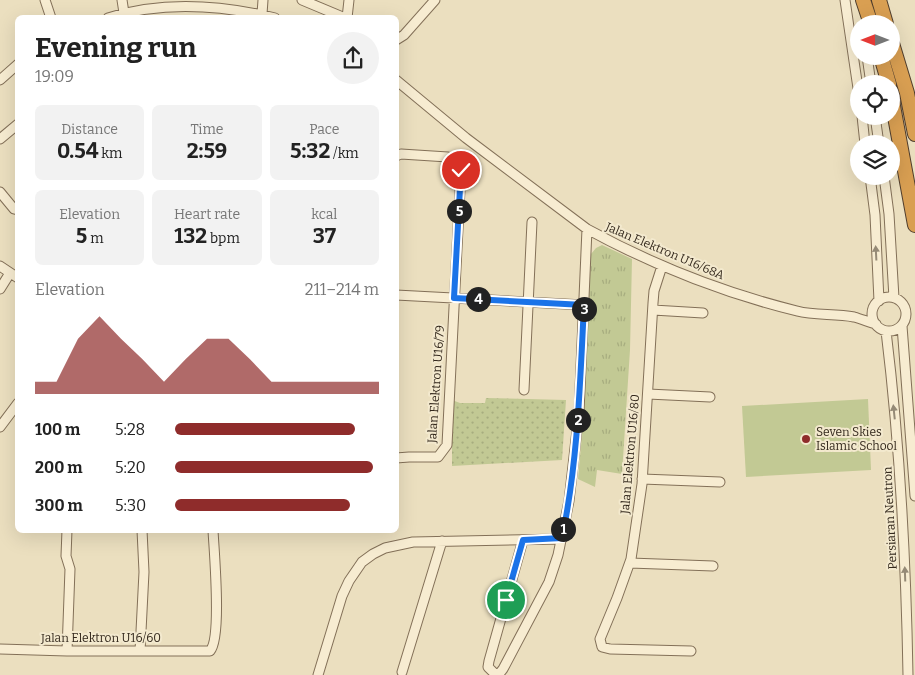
<!DOCTYPE html>
<html lang="en">
<head>
<meta charset="utf-8">
<style>
  :root { --surface:#fff; --page:#f2f2f2; --text:#222; --muted:#767676; --accent:#8f2c2b }
  body { margin:0; font-family:Bitter,serif; background:var(--page); color:var(--text); height:100vh; display:flex; flex-direction:column; font-size:19px; white-space:nowrap }
  * { box-sizing:border-box; margin:0 }
  p { font-size:16px; color:var(--muted) }
  .icon { flex:none; width:28px; height:28px; fill:none; stroke:currentColor; stroke-width:2; stroke-linecap:round; stroke-linejoin:round }
  .map { position:relative; flex:1; overflow:hidden }
  .drawer { position:absolute; left:15px; top:15px; width:384px; height:518px; display:flex; flex-direction:column; background:var(--surface); border-radius:8px; box-shadow:0 5px 20px #0002 }
  .drawer>* { flex:none }
  .needle { width:32px; rotate:270deg }
  .buttons { position:absolute; left:850px; top:15px; display:grid; gap:10px }
  .buttons a { display:grid; place-items:center; width:50px; height:50px; border-radius:50%; background:var(--surface); box-shadow:0 5px 20px #0002; font-size:25px }
  .pin { position:absolute; display:grid; place-items:center; width:42px; height:42px; color:#fff; margin:-21px; border:2px solid #fff; border-radius:50%; box-shadow:0 1px 5px #0007 }
  .km { position:absolute; width:25px; height:25px; margin:-12px; border-radius:50%; background:#222; color:#fff; font-size:14px; line-height:25px; text-align:center }
  .round { display:grid; place-items:center; flex:none; width:52px; height:52px; border-radius:26px; background:var(--page) }
  .overview { display:flex; align-items:center; justify-content:space-between; height:85px; padding:0 20px }
  h1 { font-size:28px; font-weight:700; line-height:38px }
  .stats { display:grid; grid-template-columns:repeat(3,1fr); gap:8px; height:85px; padding:5px 20px }
  .stats div { display:grid; align-content:center; border-radius:8px; background:var(--page); text-align:center }
  .stats b { font-size:21px; font-weight:700 }
  .stats small { font-size:14px; font-weight:400 }
  .stats p { font-size:14px }
  .chart { height:140px; padding:10px 20px }
  .chart p { display:flex; justify-content:space-between }
  .chart svg { width:100%; height:90px; margin-top:5px; fill:var(--accent); opacity:.7 }
  ul { padding:0 20px; list-style:none; font-size:16px }
  li { display:grid; grid-template-columns:80px 60px 1fr; align-items:center; height:38px }
  li i { height:12px; border-radius:6px; background:var(--accent) }
  .map>svg:first-child { display:block }
</style>
</head>
<body>
<div class="map">
<svg width="915" height="675" viewBox="0 0 915 675">
  <defs>
    <pattern id="grass-dots" width="8" height="8" patternUnits="userSpaceOnUse" patternTransform="scale(1.25)"><rect width="8" height="8" fill="#c2c994"/><path d="M2 2h.1M6 6h.1" fill="none" stroke="#a7ad7f" stroke-width="1.8" stroke-linecap="round"/></pattern>
    <pattern id="park-tufts" width="24" height="20" patternUnits="userSpaceOnUse" patternTransform="scale(1.25)"><rect width="24" height="20" fill="#c2c994"/><path d="M3 7l-1-3M5 7V3M7 7l1-3M15 17l-1-3M17 17v-4M19 17l1-3" fill="none" stroke="#a7ad7f"/></pattern>
  </defs>
  <rect width="100%" height="100%" fill="#ebdfbf"/>
  <path fill="url(#grass-dots)" d="M486,398l80,2 -4,60 -110,6v-66l8,3h25z"/>
  <path fill="url(#park-tufts)" d="M602,245l30,14 -2,91 -8,124 -25,-4 -2,17 -17,-8 5,-56 8,-169 5,-6z"/>
  <path fill="#c2c994" d="M868,399l3,71 -125,7 -4,-71z"/>
  <g fill="none" stroke-linecap="round" stroke-linejoin="round">
    <defs>
      <path id="minor" d="M45,0l6,18
        M122,0l2,13
        M302,0l43,18
        M845,0l14,95
        M262,14l1,-14
        M108,18c53,-17 113,-13 167,0
        M347,18l2,-18
        M396,40l8,-5 31,-35
        M867,56l4,28
        M0,80l18,-16
        M396,80l70,58 121,91c66,36 137,64 210,82 18,5 38,2 57,6 7,2 15,5 22,7
        M862,116l3,28
        M875,116l4,28
        M0,139l18,-15
        M396,156l5,-2 47,3 5,2 8,11 -14,275 -9,12h-29l-13,1
        M870,176l5,39 4,86
        M884,176l5,38 5,84
        M0,192l14,17 4,1
        M0,266l18,12
        M662,266l-8,25 -1,12 -11,181 -11,75 -14,39 -17,41 2,8 8,2 81,2
        M0,289l10,-16
        M396,295l188,10
        M872 314a17 17 0 1 1 34 0a17 17 0 1 1-34 0Z
        M653,310l50,3
        M902,326l13,170
        M886,331c14,114 20,229 22,344
        M524,390l8,-168
        M648,394l62,3
        M0,427l18,-24
        M642,479l78,3
        M523,540l-34,121 -1,6 6,6 5,1 4,-5 46,-87 9,-27 11,-54 10,-89 8,-183
        M630,563l83,3
        M0,649l67,2h143c12,-13 4,-100 3,-121
        M67,651l3,-82 -4,-13 1,-26
        M140,651l4,-79 -2,-42
        M402,672l40,-131
        M318,675l24,-79 7,-15 13,-19 11,-8 12,-6 28,-6 149,-3"/>
      <path id="highway" d="M863,0l8,24
        M879,0l7,24
        M891,40l16,53 8,41
        M881,56l8,28
        M891,95l24,130"/>
    </defs>
    <use href="#minor" stroke="#837058" stroke-width="11"/>
    <use href="#highway" stroke="#513e2d" stroke-width="16"/>
    <use href="#minor" stroke="#f7ecd1" stroke-width="9"/>
    <use href="#highway" stroke="#d99f52" stroke-width="14"/>
  </g>
  <defs><path id="oneway-solid" d="M-6-.8H1V-3.2L6.5 0L1 3.2V.8H-6Z" transform="scale(1.25)"/></defs>
  <g fill="#958a76">
    <use href="#oneway-solid" transform="translate(876 253) rotate(-93)"/>
    <use href="#oneway-solid" transform="translate(894 412) rotate(-96)"/>
    <use href="#oneway-solid" transform="translate(905 574) rotate(-92)"/>
  </g>
  <g fill="none" stroke-linecap="round" stroke-linejoin="round">
    <defs>
      <path id="route" d="M461,170l-7,128 130,7c-4,78 -6,156 -22,233l-39,2 -17,60"/>
    </defs>
    <use href="#route" stroke="#fff" stroke-width="10"/>
    <use href="#route" stroke="#1a73e8" stroke-width="6"/>
  </g>
  <circle fill="#8f2c2b" stroke="#f3e9ce" stroke-width="2" cx="806" cy="439" r="5"/>
  <g text-anchor="middle" stroke-width="4" stroke-linejoin="round" paint-order="stroke">
    <g font-size="12" fill="#33281c" stroke="#f3e9ce">
      <text transform="translate(665 251) rotate(23)" y="4">Jalan Elektron U16/68A</text>
      <text transform="translate(436 384) rotate(-86)" y="4">Jalan Elektron U16/79</text>
      <text transform="translate(630 454) rotate(-85)" y="4">Jalan Elektron U16/80</text>
      <text transform="translate(890 518) rotate(-93)" y="4">Persiaran Neutron</text>
      <text x="101" y="642">Jalan Elektron U16/60</text>
    </g>
    <g font-size="12" fill="#33281c" stroke="#f3e9ce" text-anchor="start">
      <text x="816" y="436">Seven Skies<tspan x="816" dy="14">Islamic School</tspan></text>
    </g>
  </g>
</svg>
<div class="buttons">
<a><svg class="needle" viewBox="-14 -14 28 28"><path d="M0-13l5 13h-10z" fill="#e53935"/><path d="M0 13l5-13h-10z" fill="#767676"/></svg></a>
<a><svg class="icon" aria-label="locate" viewBox="0 0 24 24"><circle cx="12" cy="12" r="6"/><path d="M12 2v4M12 18v4M2 12h4M18 12h4"/></svg></a>
<a><svg class="icon" aria-label="layers" viewBox="0 0 24 24"><path d="M12 4l9 5-9 5-9-5zM3 14l9 5 9-5"/></svg></a>
</div>
<div class="pin" style="left:506px;top:600px;background:#1e9e55"><svg class="icon" aria-label="arrive" viewBox="0 0 24 24"><path d="M6 21V4h12l-3 4 3 4H6"/></svg></div>
<div class="pin" style="left:461px;top:170px;background:#d93025"><svg class="icon" aria-label="check" viewBox="0 0 24 24"><path d="M5 12l5 5 9-10"/></svg></div>
<b class="km" style="left:563px;top:529px">1</b>
<b class="km" style="left:578px;top:420px">2</b>
<b class="km" style="left:584px;top:309px">3</b>
<b class="km" style="left:478px;top:299px">4</b>
<b class="km" style="left:459px;top:211px">5</b>
<section class="drawer">
<div class="overview"><div><h1>Evening run</h1><p>19:09</p></div><a class="round"><svg class="icon" aria-label="share" viewBox="0 0 24 24"><path d="M12 15V3M7 8l5-5 5 5M5 13v7h14v-7"/></svg></a></div>
<div class="stats">
<div><p>Distance</p><b>0.54<small> km</small></b></div>
<div><p>Time</p><b>2:59</b></div>
<div><p>Pace</p><b>5:32<small> /km</small></b></div>
</div>
<div class="stats">
<div><p>Elevation</p><b>5<small> m</small></b></div>
<div><p>Heart rate</p><b>132<small> bpm</small></b></div>
<div><p>kcal</p><b>37</b></div>
</div>
<div class="chart"><p><span>Elevation</span>211–214 m</p>
<svg viewBox="0 0 160 44" preserveAspectRatio="none"><path d="M0 44V38L10 38L20 17L30 6L40 17L50 27L60 38L70 27L80 17L90 17L100 27L110 38L120 38L130 38L140 38L150 38L160 38V44z"/></svg>
</div>
<ul>
<li><b>100 m</b>5:28<i style="width:88%"></i></li>
<li><b>200 m</b>5:20<i style="width:97%"></i></li>
<li><b>300 m</b>5:30<i style="width:86%"></i></li>
</ul>
</section>
</div>
</body>
</html>
